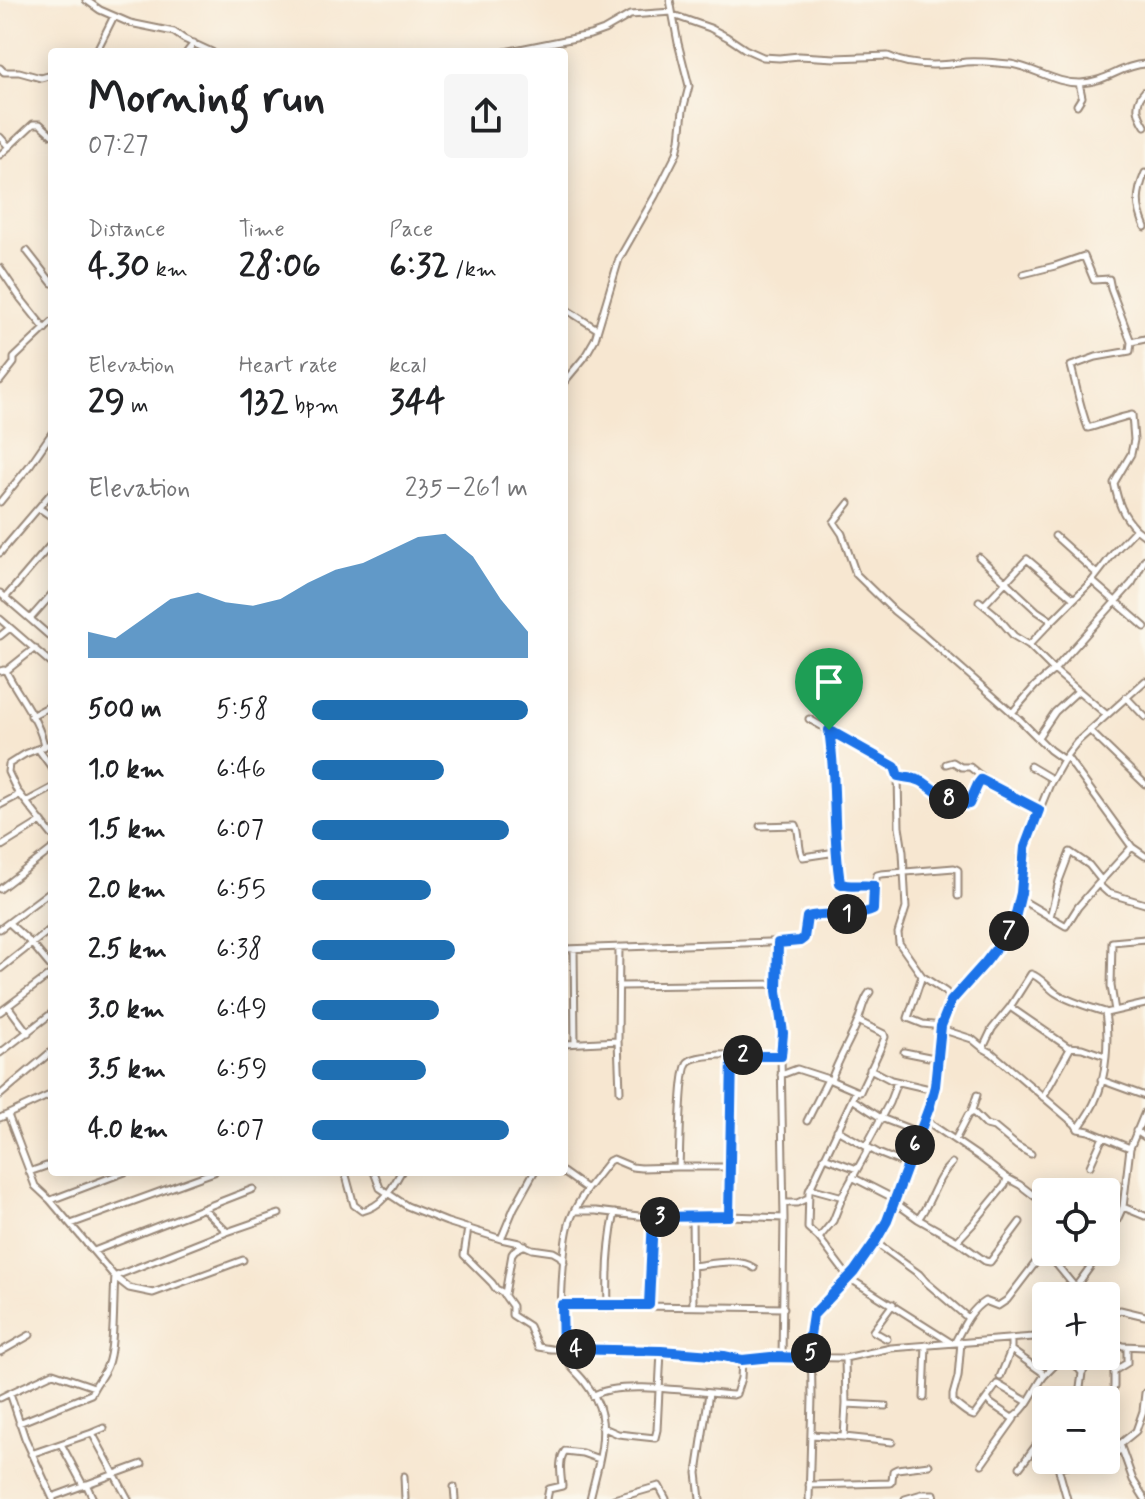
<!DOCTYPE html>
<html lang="en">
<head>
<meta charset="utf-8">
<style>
  :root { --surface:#fff; --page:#f6f6f6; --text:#202124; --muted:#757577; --accent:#1f6fb2 }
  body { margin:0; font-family:Mynerve,sans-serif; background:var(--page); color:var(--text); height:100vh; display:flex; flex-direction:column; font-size:30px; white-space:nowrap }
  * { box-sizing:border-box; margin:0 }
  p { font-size:26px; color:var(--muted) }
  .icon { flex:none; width:44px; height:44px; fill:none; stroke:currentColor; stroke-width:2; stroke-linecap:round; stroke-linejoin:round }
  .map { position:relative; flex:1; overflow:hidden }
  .details { position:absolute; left:48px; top:48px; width:520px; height:1128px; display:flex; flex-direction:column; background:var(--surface); border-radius:8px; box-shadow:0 4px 20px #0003 }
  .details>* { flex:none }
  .tools { position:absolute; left:1032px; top:1178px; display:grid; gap:16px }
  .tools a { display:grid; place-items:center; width:88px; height:88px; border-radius:8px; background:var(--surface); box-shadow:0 4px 20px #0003; font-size:40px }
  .pin { position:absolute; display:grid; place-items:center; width:68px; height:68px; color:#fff; margin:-82px -34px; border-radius:50% 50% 50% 0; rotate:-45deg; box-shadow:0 0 8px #0007 }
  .pin .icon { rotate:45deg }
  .km { position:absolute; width:40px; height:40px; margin:-20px; border-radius:50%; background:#222; color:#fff; font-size:22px; line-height:40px; text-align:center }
  .round { display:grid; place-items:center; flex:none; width:84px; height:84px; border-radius:8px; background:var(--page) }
  .summary { display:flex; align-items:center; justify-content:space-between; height:136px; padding:0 40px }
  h1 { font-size:44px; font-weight:800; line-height:60px }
  .figures { display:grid; grid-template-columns:repeat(3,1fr); gap:12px; height:136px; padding:8px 40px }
  .figures div { display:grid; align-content:center }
  .figures b { font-size:34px; font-weight:800 }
  .figures small { font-size:22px; font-weight:400 }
  .figures p { font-size:22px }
  .chart { height:224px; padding:16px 40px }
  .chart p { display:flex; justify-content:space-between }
  .chart svg { width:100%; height:144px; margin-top:8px; fill:var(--accent); opacity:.7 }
  ul { padding:0 40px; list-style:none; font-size:26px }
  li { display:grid; grid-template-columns:128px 96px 1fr; align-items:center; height:60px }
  li i { height:20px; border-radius:10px; background:var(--accent) }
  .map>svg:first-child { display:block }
</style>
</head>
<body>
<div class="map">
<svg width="1145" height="1499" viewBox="0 0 1145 1499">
  <rect width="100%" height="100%" fill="#fbf7ec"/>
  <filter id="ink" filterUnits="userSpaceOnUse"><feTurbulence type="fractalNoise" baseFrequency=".0125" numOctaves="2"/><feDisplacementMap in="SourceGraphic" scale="16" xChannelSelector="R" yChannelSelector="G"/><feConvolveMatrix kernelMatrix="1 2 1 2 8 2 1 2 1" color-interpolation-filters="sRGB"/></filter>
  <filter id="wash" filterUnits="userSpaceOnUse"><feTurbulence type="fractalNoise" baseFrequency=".006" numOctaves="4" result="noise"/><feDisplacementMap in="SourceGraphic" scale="32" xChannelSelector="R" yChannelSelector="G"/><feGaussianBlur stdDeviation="1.8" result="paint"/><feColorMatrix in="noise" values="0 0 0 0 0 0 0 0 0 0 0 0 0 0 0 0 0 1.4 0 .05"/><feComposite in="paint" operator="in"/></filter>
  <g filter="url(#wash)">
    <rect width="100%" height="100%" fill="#f7e7d1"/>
  </g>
  <g filter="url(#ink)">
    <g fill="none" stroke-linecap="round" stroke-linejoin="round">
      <defs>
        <path id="minor" d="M86,0l14,10 30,13 44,9 10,7 28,13
          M673,15l37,13 17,9 18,12 18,8 16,1 20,-2 36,2 53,-2c24,12 53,10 78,6 14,-1 30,1 44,2 24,3 45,20 71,19 26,-1 41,-18 64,-19
          M96,52l18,-36
          M187,52l7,-9
          M486,52h1
          M505,52l85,-17 14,-5 26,-15 42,-3
          M0,68l4,4h15l22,6 11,-3
          M1145,91c-11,12 -8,22 0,35
          M1077,105l5,-8 -3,-14
          M0,137l9,10
          M0,155l33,-31h7l12,11
          M1145,173c-9,21 -9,33 0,54
          M27,251l25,32
          M0,268l21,31 24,30
          M1023,274l32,-8 29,-10 10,24 15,-1 2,10 20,53 14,-3
          M564,308l33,21
          M1131,342l-1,9 -34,6 -25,9c6,22 9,42 17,62 15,-4 29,-10 44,-13l2,25 -3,14 -17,29c4,19 8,32 22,46
          M0,381l14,-18v-5l38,-36
          M564,382l20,-24 11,-19 24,-80 36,-63 22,-43 3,-13 3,-30 6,-24 -11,-43 -8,-43
          M0,502l30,-37 22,-32
          M849,503l-15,19 8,12 14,40 38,37 30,24 94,83 32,32 14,10
          M39,508l13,9
          M1055,536l41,37
          M0,553l52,-61
          M979,557l58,54 12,8 1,4 -21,22 25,25 -19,16 -23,27
          M1092,581l24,-31 20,-21 9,7
          M0,593l52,45
          M5,598l47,-55
          M979,601l17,14 18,21 15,9
          M984,605l43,-46 46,39
          M0,619l52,45
          M30,619l22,-25
          M1050,623l42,-42 53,46
          M0,636l10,-8
          M0,671l4,-1 2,1c11,23 35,51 38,76
          M6,671l29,-23
          M1126,697l19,20
          M1107,715l-53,-45 78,-87 13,-24
          M31,716l21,-11
          M809,719l86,48 3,9 1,51 4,25 3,56 -8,25 1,10 23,33 24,16 5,9
          M1090,731l55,53
          M1038,737l17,-25 23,-21
          M39,750l13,18
          M1066,756l66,91 13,9
          M946,764l7,-2 8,5h9l11,9v4l58,30
          M1030,766l22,13
          M898,776c8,2 18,2 25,6 13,9 30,24 46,22l8,-18 4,-6
          M19,793l33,42
          M26,802l26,-14
          M0,805l19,-10 -11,-23 1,-8 16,-10 27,-11
          M760,826l36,-1c5,10 1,23 7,32l33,-5
          M0,847l42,-26
          M1132,847l-34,37 10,9 37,11
          M874,886l3,-11 4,-1 73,-6 4,2v26
          M0,889l52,-40
          M1020,899l46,27 12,-19 20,-23
          M1050,917l9,-36 11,-29 19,13 12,15
          M9,923l23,21 20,24
          M0,929l52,-39
          M778,943l-1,48 6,42 -2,23 3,162 -2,140
          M619,947l-1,94 2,50
          M564,949l236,-8 5,-5 2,-19c22,-6 46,2 66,-7l1,-24c-10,-2 -26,2 -34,-3 -7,-51 -3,-102 -11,-153
          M574,949l1,94
          M0,969l52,-41
          M922,976l-14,42 15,6 18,2
          M620,986l158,-2
          M8,1006l20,27
          M1010,1007l58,40 14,1 23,8
          M1115,1011l-4,-25 1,-44 33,-3
          M0,1012l52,-39
          M1106,1013l39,-9
          M941,1029l31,10 11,9 9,5 83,71 3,5 11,2 41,17
          M564,1044l54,-3
          M983,1048l9,-19 18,-22 21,-33c10,3 16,13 25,19 14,9 33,14 49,19 4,25 2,65 -10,89 -4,10 -11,19 -17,28
          M904,1052l25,5h8
          M0,1053l52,-40
          M732,1056l-3,111h-50c1,-16 1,-97 9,-105 12,-11 75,-7 93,-6
          M870,1069l21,11 43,10
          M781,1075l16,-6 31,10 28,12 -47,100 -1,37 11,10 30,40 101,64
          M831,1080c7,-20 19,-39 27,-59 4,-10 5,-21 12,-29
          M1101,1080l44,16
          M856,1091l4,1c8,-18 18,-36 25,-55l-1,-3 -26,-13
          M0,1095l52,-44
          M1043,1097l28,-50
          M852,1099l29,19 39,15
          M971,1113l6,-18
          M8,1115l27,71 15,14 65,77 14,11 24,5 90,-33
          M0,1118l52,-24
          M925,1120l53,36 29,22 13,7 26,20
          M807,1121l21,-42
          M837,1130l41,23 30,12
          M1136,1131l9,6
          M955,1140l13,-25 5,-3 13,13 8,2 23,19 14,8
          M866,1146l23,-43 8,-21
          M824,1157l33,12
          M1090,1166l13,-29
          M729,1167v49
          M29,1172l23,-8
          M345,1172l9,33 8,6c21,-5 29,-21 39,-39
          M374,1172l6,16 27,18 40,16 54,17 18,4 13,6 21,3 7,4 4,7
          M563,1172l24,17c-7,12 -16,24 -19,39 -5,22 -11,110 -3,129 4,10 13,16 19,24 7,9 15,22 17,33 6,28 -5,58 -11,85
          M852,1177l43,22
          M810,1188l33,9
          M587,1189l22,-28 4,-2 19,8 9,1 37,-1
          M51,1200l74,-28
          M1040,1200l6,-6
          M893,1201l25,18 39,22 28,20 5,1 30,-40
          M784,1203h13l11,-5
          M1123,1207l22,9
          M204,1209l23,23
          M574,1211h22l43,5h90l55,2
          M692,1217l1,88
          M918,1219c14,-17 17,-40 34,-56
          M71,1224l143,-52
          M468,1228l-4,27 28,28 4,6 6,3 10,14v9l17,11 9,21 13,2 110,2 63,5 18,4 29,-3 74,1 46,-10 143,-11 12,-8
          M819,1238l14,-17 11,-28 25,-45
          M501,1239l13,-31 20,-36
          M957,1241l16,-17 32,-39 2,-7
          M875,1242l44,32 7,8 42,36
          M1106,1244l17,-37 7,-59 15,-36
          M94,1251l159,-62
          M1041,1256l11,3 23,28
          M693,1266c17,-2 47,-9 61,2
          M116,1276l111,-44 52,-18
          M505,1294l7,-40 3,-4 10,-5
          M1069,1296l32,-44
          M562,1305l222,3
          M608,1305c-1,-30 0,-62 7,-92
          M649,1305l4,-88
          M1106,1319l14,-9 25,6
          M887,1339l-14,-8 20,-27
          M1106,1339l17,7 22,1
          M955,1342c8,-15 15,-32 30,-41l13,5 9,-6 39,-51
          M961,1342l-3,35 -5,18v7c6,4 15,13 21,14l13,-18 3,5 22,15c15,-8 22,-29 32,-42l-2,-4 -31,-22v-11
          M0,1352l30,-17
          M1069,1356l13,17 -2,15
          M1082,1373l12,-17
          M1044,1376l20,-20
          M1000,1377l11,-27
          M10,1393l43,-20 41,14
          M593,1396c23,-17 109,-3 140,-1l3,-1 5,-16 1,-18
          M0,1398l10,-5 15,45 28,61
          M924,1398l2,-53
          M987,1398l10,-14 31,18
          M1069,1400v-1
          M846,1404l40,2
          M1106,1407l8,-20v-16l13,-8v-16
          M19,1423l72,-29c4,-10 12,-18 16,-28 8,-19 6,-67 8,-89
          M602,1427l16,7 37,4 2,-8 4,-79
          M1106,1431l9,10 5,3 13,36 12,19
          M92,1433l12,-5
          M811,1435l33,2 2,-33 -1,-46
          M844,1437l48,5
          M61,1444l22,41
          M1120,1444l16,-13 7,-20 2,-18
          M31,1454l61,-21 36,66
          M1106,1456l16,-6
          M982,1464l32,-45
          M1020,1467l26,-35
          M404,1476l1,23
          M86,1484l7,15
          M809,1485l81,-2 2,-2 1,-10 4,-2 32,-4
          M454,1487l1,12
          M52,1497l90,-33
          M547,1499l2,-10 13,-3c-1,-11 -4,-26 3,-35l17,2 17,6
          M614,1499l45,-13 7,13
          M700,1499l-3,-26 12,-80
          M809,1499l3,-101 -1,-75 7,-14 36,-37 21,-30 12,-21 43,-116 5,-19 6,-60 10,-25 34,-38 20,-26 9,-15 5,-20 9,-64 22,-54 16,-28 11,-14 68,-61
          M905,1499l17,-5h12l1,5
          M1067,1499l-9,-32 34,-7"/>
      </defs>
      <use href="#minor" stroke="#998878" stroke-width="9"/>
      <use href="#minor" stroke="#fff" stroke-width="5"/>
    </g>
  </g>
  <g fill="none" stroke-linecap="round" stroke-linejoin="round" filter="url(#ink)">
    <defs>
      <path id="route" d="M829,730l66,37 3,9c8,2 19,2 25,6 13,9 30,24 46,22l9,-20 3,-4 58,30 -14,37 -4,46 -7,29 -9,15 -20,26 -34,38 -10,25 -6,60 -5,19 -43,116 -12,21 -21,30 -41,43 -3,20 1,23 -40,-1 -29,3 -18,-4 -63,-5 -98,-2 -1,-44h87l4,-88 76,-1 3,-160h49l2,-23 -6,-42 1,-48 22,-2 4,-3 3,-21c22,-6 45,2 66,-7l1,-24c-10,-2 -26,2 -34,-3 -8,-51 -3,-102 -11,-153z"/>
    </defs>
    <use href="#route" stroke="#fff" stroke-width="16"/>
    <use href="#route" stroke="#1a73e8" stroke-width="10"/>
  </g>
</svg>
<div class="tools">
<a><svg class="icon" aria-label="locate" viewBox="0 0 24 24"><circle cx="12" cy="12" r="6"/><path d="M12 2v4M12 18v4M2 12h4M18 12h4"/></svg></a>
<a>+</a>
<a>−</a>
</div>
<div class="pin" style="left:829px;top:730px;background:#1e9e55"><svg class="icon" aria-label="arrive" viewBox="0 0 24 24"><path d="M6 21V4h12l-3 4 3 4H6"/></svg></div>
<b class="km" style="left:847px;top:914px">1</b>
<b class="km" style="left:743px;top:1055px">2</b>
<b class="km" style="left:660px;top:1217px">3</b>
<b class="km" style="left:576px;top:1349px">4</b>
<b class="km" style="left:811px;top:1353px">5</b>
<b class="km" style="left:915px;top:1145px">6</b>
<b class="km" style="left:1009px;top:931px">7</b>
<b class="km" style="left:949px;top:799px">8</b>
<section class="details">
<div class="summary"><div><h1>Morning run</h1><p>07:27</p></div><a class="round"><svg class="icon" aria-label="share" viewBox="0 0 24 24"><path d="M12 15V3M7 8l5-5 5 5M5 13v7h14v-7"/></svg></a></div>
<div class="figures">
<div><p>Distance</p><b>4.30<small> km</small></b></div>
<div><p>Time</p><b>28:06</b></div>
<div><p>Pace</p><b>6:32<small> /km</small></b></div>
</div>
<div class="figures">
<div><p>Elevation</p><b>29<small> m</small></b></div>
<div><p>Heart rate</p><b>132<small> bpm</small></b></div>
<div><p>kcal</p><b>344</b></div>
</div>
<div class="chart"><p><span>Elevation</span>235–261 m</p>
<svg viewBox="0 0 160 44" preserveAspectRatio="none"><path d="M0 44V36L10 38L20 32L30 26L40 24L50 27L60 28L70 26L80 21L90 17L100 15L110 11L120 7L130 6L140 13L150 26L160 36V44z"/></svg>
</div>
<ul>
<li><b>500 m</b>5:58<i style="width:100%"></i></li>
<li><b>1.0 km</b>6:46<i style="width:61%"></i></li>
<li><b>1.5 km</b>6:07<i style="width:91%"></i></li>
<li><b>2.0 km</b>6:55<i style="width:55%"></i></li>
<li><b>2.5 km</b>6:38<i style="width:66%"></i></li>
<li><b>3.0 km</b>6:49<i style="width:59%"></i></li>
<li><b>3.5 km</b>6:59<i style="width:53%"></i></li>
<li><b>4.0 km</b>6:07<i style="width:91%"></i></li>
</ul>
</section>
</div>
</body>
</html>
